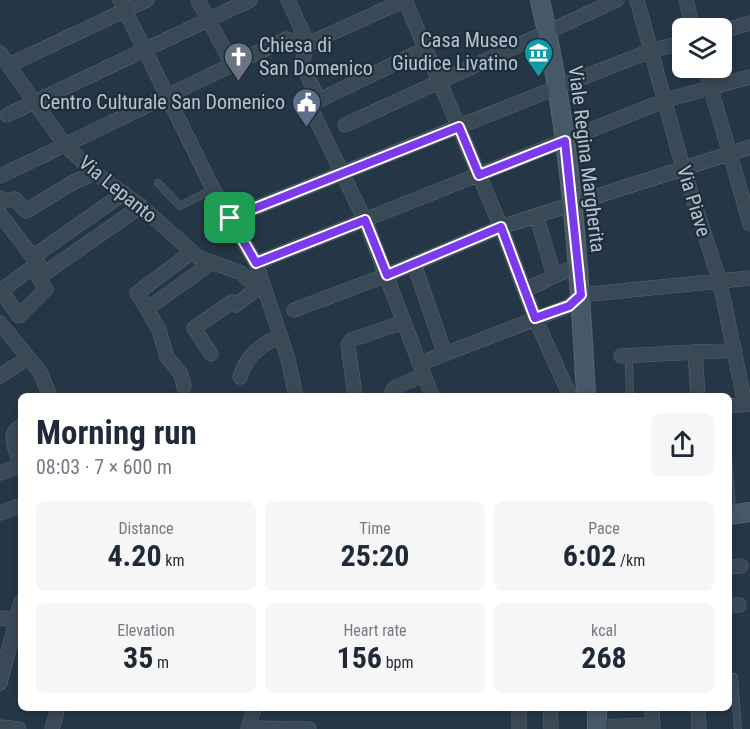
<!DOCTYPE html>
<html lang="en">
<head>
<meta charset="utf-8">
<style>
  :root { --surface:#fff; --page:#f6f6f7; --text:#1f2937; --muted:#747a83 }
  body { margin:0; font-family:"Roboto Condensed",sans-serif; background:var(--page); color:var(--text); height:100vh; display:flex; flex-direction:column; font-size:22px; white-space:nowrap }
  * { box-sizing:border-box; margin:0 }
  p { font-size:20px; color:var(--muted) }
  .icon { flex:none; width:33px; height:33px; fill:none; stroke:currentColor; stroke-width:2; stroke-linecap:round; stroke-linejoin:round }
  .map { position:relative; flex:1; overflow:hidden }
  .drawer { position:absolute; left:18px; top:393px; width:714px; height:318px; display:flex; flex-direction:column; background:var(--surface); border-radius:9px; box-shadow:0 3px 9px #0003 }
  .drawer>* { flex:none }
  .buttons { position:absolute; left:672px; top:18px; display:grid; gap:12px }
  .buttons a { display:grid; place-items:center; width:60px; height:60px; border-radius:9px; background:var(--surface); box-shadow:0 3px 9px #0003; font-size:30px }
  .pin { position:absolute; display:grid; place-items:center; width:51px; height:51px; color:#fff; margin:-26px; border-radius:12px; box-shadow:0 3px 9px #0006 }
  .round { display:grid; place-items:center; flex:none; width:63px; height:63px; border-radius:9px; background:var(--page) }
  .summary { display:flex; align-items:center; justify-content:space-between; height:102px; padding:0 18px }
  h1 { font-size:33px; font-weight:700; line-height:45px }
  .figures { display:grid; grid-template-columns:repeat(3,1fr); gap:9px; height:102px; padding:6px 18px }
  .figures div { display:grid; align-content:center; border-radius:9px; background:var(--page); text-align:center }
  .figures b { font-size:30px; font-weight:700 }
  .figures small { font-size:16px; font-weight:400 }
  .figures p { font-size:16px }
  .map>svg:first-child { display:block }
</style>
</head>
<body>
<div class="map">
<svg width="750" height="729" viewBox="0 0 750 729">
  <rect width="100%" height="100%" fill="#253747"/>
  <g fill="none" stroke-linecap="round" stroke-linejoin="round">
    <defs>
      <path id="lane" d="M158,183l22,23 33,-17
        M629,363l1,33
        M729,465l3,48
        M729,677h5l4,52"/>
      <path id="street" d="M120,0l93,189 43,74 32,96 8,37
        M198,0l34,64
        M288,0l20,44 -6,18 16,38
        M405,0l96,227 34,91 35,78
        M637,0l46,168 37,114 25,122
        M686,0l7,28
        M722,31l28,-8
        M308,44l97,-44
        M427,48l-118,57 56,115 67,176
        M0,53l64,91 31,29 46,33 57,51 43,16 17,15 7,2
        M9,65l138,-65
        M705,68l45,156
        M7,115l243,-115
        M345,125l272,-125
        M0,176l286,-137 22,5
        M0,198l3,3 12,-2 11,12 46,-28 23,-10
        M0,214l45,59 96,-67
        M537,217l17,59
        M230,218l328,-131 95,-37 29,-7
        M34,256l90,-63
        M256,263l410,-163 84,-23
        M414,264l31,90
        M33,268l13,21 -27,27 -18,-25 37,-28
        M525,290l53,-25
        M147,309l-10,-16 55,-41
        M294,310l93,-35 114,-48 249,-80
        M0,323l40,49 10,24
        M695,352l3,44
        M211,354l-17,-26 38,-26 4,3 22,-17
        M621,356l114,-6
        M419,364l150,-58 12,-11 169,-17
        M0,376l28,-18
        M240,377c7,-22 21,-33 41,-41
        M184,387l-3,-13 -14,-17 -8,-27 -12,-21 64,-46
        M355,396l-7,-51 3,-5 53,-18
        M390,396l4,-8 29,-13
        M729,406l21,-2
        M21,426c-15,9 -5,24 0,38
        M0,473l21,-8
        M0,513l21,-8
        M729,567l12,-1
        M729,605h10
        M0,618l16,2
        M0,683l21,-81
        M519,708v21
        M550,708l1,21
        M652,708l1,21
        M698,708l1,21
        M0,727l19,2
        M597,727l48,-2 8,4
        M248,728l61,1
        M52,729l6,-21
        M248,729l6,-21"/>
      <path id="secondary" d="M540,0c30,130 39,263 46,396
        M729,515l21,-3
        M597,729v-21"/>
    </defs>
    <use href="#lane" stroke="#586673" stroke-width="8"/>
    <use href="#street" stroke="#586673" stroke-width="15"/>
    <use href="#secondary" stroke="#586673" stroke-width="20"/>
    <use href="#lane" stroke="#3a4956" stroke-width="7"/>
    <use href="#street" stroke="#3a4956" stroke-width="14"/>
    <use href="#secondary" stroke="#475869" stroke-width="18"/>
  </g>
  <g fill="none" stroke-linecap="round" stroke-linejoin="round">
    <defs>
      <path id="route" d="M459,127l20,48 86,-34 16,154 -12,11 -34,12 -34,-91 -114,48 -22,-55 -109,43 -26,-45z"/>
    </defs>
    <use href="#route" stroke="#fff" stroke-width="12"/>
    <use href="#route" stroke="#7c3aed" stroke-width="8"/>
  </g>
  <defs>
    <symbol id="museum-pin" viewBox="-11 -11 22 30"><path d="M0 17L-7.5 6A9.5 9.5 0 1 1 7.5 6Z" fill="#0f9aa8" stroke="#1e2e3b"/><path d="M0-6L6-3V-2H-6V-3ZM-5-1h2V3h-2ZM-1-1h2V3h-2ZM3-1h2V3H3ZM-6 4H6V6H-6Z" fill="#fff"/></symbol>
    <symbol id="church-pin" viewBox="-11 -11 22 30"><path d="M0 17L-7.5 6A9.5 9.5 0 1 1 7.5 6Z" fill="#6b7280" stroke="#1e2e3b"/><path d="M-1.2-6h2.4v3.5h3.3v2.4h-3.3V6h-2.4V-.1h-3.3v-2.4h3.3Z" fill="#fff"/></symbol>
    <symbol id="civic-pin" viewBox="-11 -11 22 30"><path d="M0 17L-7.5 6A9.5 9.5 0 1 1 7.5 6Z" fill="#5c6f8a" stroke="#1e2e3b"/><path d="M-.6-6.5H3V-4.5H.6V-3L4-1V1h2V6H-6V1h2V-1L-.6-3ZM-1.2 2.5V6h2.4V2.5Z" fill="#fff"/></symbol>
  </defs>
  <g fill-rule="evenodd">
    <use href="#museum-pin" x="522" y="36" width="33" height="45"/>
    <use href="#church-pin" x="222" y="40" width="33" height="45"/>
    <use href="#civic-pin" x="290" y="86" width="33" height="45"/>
  </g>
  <g text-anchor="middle" stroke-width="4.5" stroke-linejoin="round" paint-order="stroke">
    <g font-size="20" fill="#b7c3cf" stroke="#1e2e3b" text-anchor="end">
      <text x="518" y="47">Casa Museo<tspan x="518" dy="23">Giudice Livatino</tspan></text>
      <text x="259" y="52" text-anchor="start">Chiesa di<tspan x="259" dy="23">San Domenico</tspan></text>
      <text x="285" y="109">Centro Culturale San Domenico</text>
    </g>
    <g font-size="20" fill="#b7c3cf" stroke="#1e2e3b">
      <text transform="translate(587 159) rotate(83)" y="7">Viale Regina Margherita</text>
      <text transform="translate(118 189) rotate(39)" y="7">Via Lepanto</text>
      <text transform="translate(694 201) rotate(73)" y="7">Via Piave</text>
    </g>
  </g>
</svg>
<div class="buttons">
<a><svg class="icon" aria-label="layers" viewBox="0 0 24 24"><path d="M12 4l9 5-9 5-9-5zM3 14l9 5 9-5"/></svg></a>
</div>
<div class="pin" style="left:230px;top:218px;background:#1e9e55"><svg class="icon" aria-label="arrive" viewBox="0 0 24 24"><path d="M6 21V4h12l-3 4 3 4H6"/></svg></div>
<section class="drawer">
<div class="summary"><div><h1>Morning run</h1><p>08:03 · 7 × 600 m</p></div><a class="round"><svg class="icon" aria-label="share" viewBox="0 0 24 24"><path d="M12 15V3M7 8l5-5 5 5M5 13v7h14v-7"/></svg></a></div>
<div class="figures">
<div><p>Distance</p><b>4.20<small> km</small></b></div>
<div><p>Time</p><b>25:20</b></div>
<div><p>Pace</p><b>6:02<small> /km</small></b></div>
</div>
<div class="figures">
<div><p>Elevation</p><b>35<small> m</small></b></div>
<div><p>Heart rate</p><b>156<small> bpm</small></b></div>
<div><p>kcal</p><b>268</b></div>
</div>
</section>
</div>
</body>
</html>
